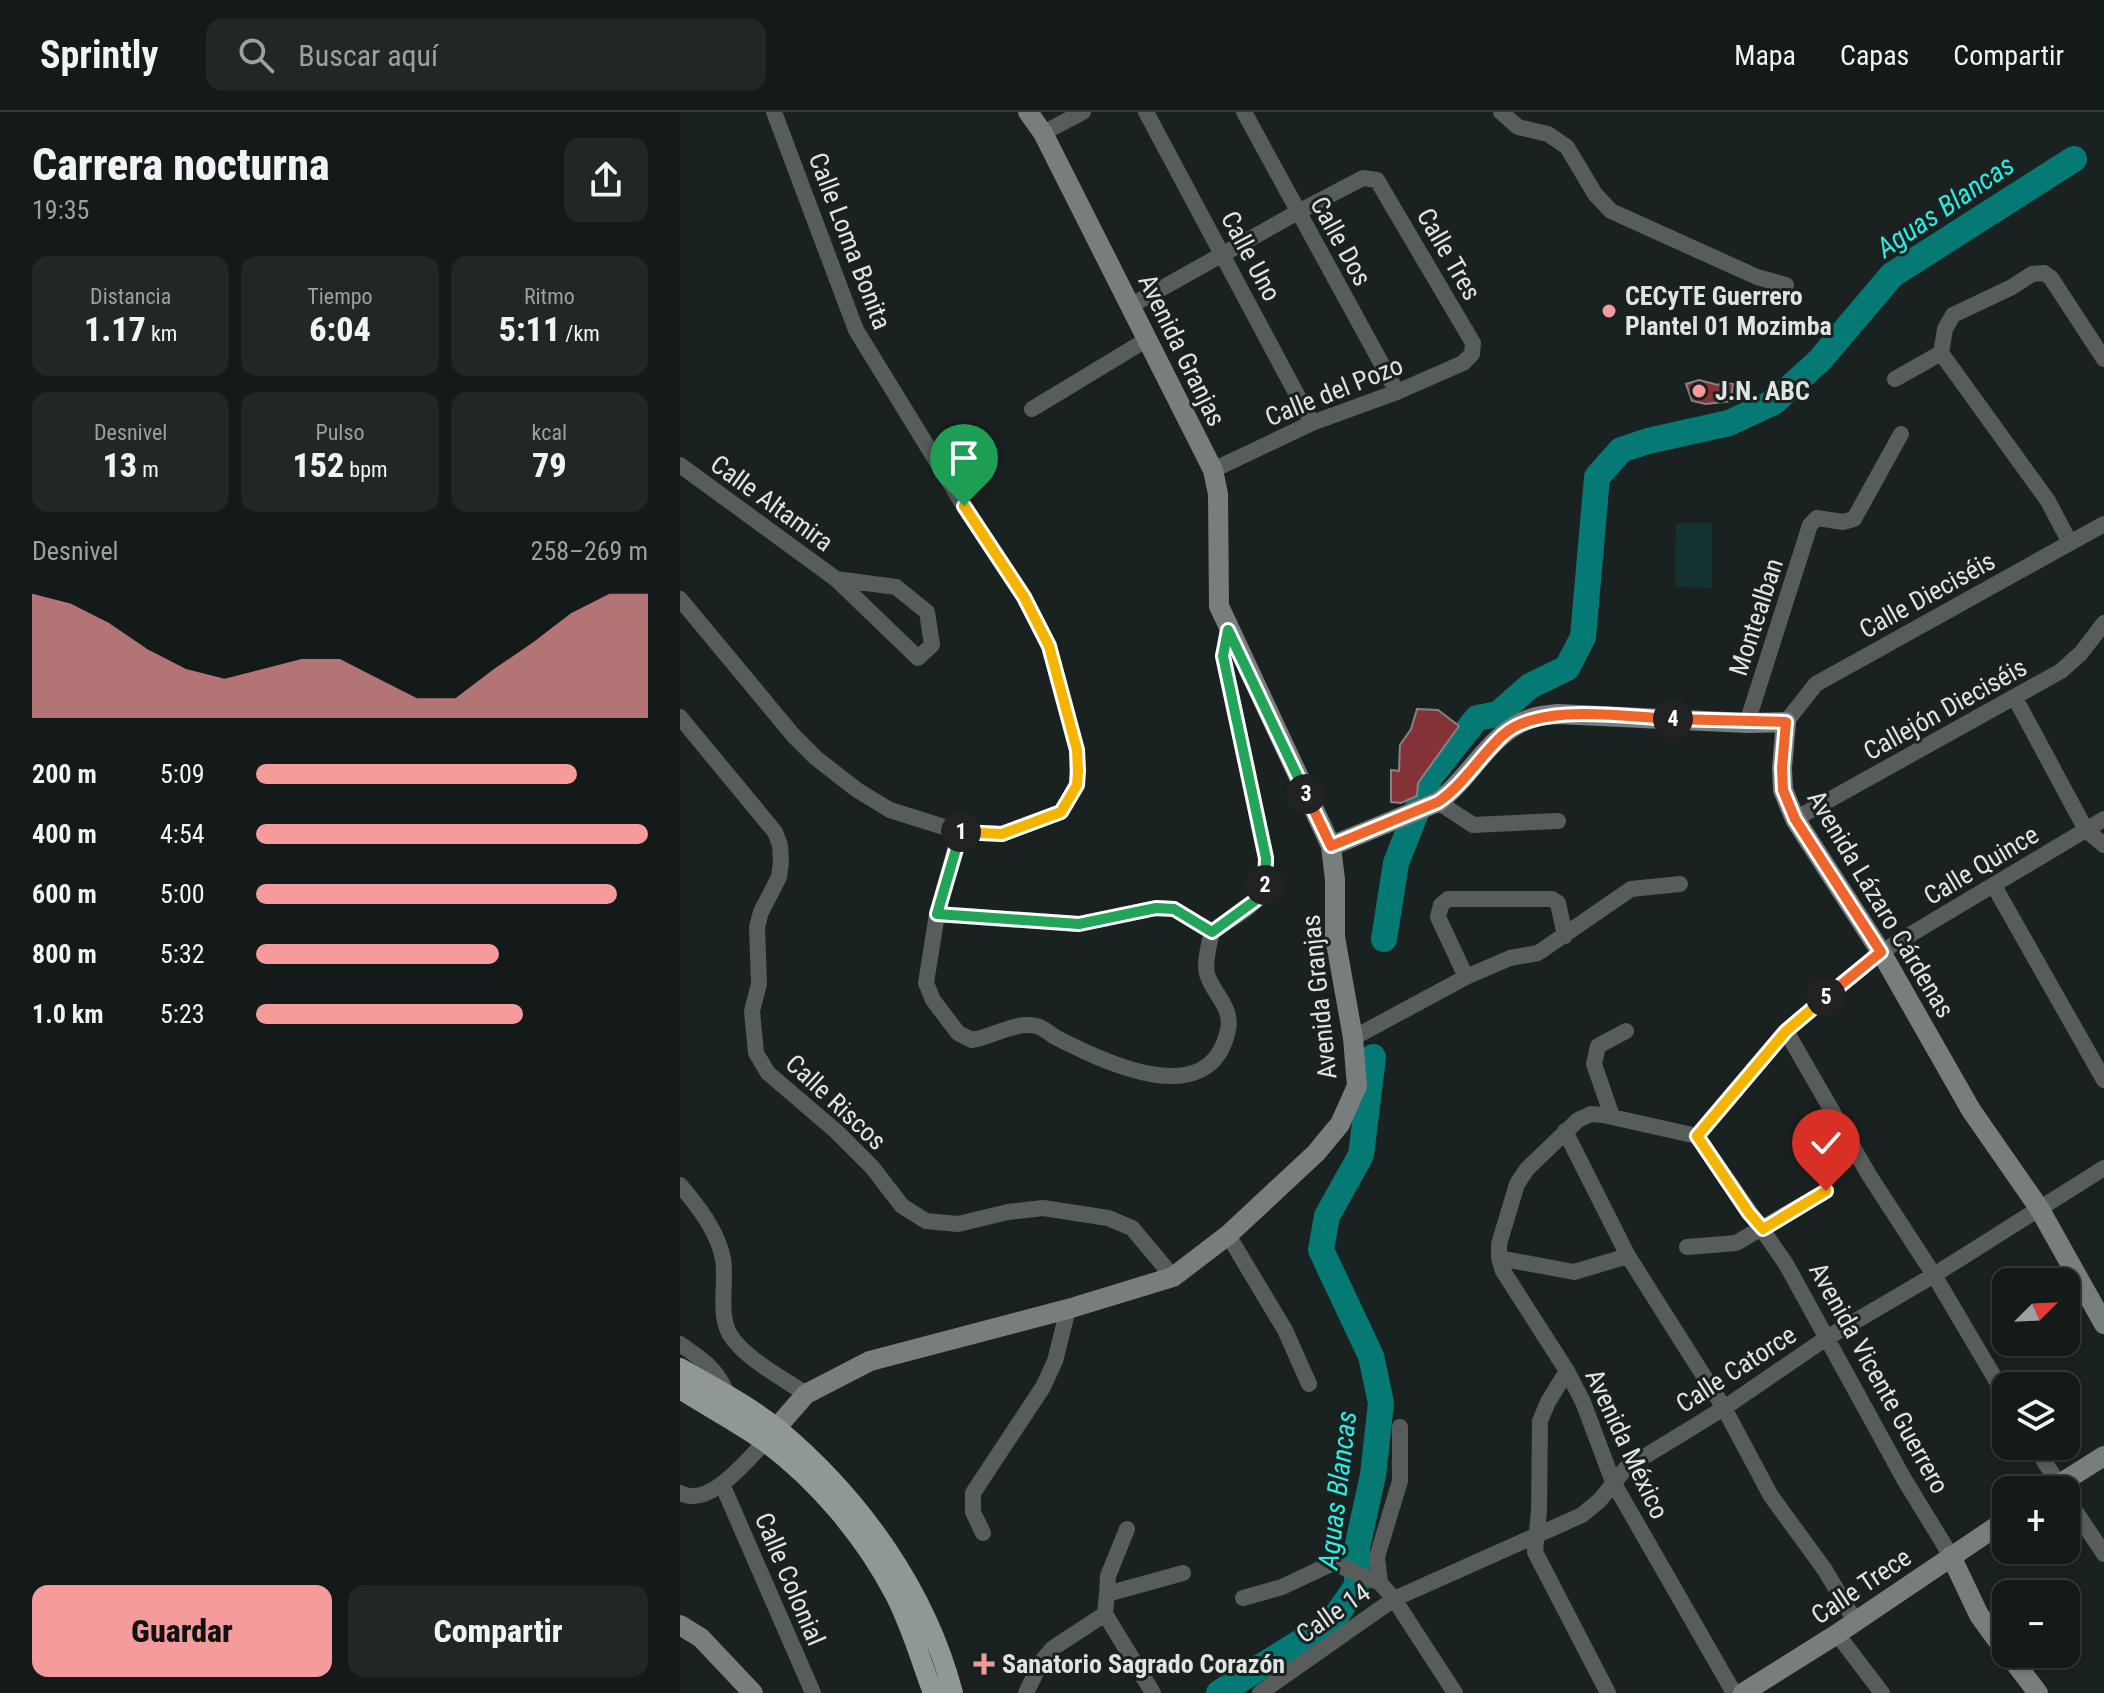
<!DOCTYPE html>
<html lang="es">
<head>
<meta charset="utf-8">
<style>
  :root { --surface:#141919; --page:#212626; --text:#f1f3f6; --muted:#9da0a2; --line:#333838; --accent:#f59b9c }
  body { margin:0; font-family:"Roboto Condensed",sans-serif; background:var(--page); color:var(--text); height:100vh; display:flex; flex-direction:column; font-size:30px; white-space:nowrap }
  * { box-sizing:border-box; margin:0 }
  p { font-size:26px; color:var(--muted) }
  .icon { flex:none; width:44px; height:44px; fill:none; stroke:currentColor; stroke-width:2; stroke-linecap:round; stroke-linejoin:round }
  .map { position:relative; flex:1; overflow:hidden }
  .drawer { display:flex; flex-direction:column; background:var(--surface); width:680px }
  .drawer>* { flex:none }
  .needle { width:52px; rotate:66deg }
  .controls { position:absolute; left:1312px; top:1156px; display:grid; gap:16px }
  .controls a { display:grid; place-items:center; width:88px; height:88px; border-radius:16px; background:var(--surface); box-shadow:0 2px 6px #0004,0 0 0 2px var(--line); font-size:40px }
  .pin { position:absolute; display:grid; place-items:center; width:68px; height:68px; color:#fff; margin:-82px -34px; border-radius:50% 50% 50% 0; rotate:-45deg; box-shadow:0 0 8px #0007 }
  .pin .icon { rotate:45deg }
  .km { position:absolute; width:40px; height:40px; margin:-20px; border-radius:50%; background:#222; color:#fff; font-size:22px; line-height:40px; text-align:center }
  .round { display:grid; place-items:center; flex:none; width:84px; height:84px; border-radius:16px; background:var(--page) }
  .head { display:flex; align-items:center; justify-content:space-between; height:136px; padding:0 32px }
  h1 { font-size:44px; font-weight:800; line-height:60px }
  .figures { display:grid; grid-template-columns:repeat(3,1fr); gap:12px; height:136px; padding:8px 32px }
  .figures div { display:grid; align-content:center; border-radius:16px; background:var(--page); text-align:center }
  .figures b { font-size:34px; font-weight:800 }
  .figures small { font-size:22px; font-weight:400 }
  .figures p { font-size:22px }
  .chart { height:224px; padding:16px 32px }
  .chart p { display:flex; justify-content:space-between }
  .chart svg { width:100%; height:144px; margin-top:8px; fill:var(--accent); opacity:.7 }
  .cta { display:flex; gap:16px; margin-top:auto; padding:16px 32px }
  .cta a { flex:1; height:92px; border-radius:16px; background:var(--accent); color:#111; font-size:32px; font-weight:800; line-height:92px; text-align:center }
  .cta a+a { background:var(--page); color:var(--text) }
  ul { padding:0 32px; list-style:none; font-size:26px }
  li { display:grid; grid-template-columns:128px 96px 1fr; align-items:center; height:60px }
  li i { height:20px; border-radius:10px; background:var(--accent) }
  header { display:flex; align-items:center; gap:48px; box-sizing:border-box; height:112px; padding:0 40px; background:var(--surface); border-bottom:2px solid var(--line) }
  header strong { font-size:38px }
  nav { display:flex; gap:44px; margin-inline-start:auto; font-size:28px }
  .search { width:560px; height:72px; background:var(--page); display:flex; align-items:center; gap:20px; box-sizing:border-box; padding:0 28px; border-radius:16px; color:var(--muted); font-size:30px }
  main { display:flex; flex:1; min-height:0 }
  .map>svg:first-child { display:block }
</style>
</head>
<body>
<header>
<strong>Sprintly</strong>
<div class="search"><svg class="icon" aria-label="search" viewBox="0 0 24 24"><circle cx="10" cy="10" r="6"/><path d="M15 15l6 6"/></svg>Buscar aquí</div>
<nav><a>Mapa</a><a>Capas</a><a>Compartir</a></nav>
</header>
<main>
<section class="drawer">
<div class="head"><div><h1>Carrera nocturna</h1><p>19:35</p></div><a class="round"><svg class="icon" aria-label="share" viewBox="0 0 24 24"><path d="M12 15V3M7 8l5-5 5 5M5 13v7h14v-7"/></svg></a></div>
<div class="figures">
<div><p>Distancia</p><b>1.17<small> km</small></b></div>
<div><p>Tiempo</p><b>6:04</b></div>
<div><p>Ritmo</p><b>5:11<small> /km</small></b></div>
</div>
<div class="figures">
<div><p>Desnivel</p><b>13<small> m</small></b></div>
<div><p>Pulso</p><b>152<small> bpm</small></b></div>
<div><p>kcal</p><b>79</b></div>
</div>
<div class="chart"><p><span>Desnivel</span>258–269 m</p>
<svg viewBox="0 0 160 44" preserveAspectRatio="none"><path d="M0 44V6L10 9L20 15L30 23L40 29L50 32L60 29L70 26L80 26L90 32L100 38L110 38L120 29L130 21L140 12L150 6L160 6V44z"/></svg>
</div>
<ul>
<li><b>200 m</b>5:09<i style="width:82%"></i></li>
<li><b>400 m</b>4:54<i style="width:100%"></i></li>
<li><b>600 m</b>5:00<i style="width:92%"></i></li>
<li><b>800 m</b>5:32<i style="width:62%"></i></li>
<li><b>1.0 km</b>5:23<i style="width:68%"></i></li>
</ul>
<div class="cta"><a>Guardar</a><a>Compartir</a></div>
</section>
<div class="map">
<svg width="1424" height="1581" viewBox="0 0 1424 1581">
  <rect width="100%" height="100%" fill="#1a2121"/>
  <path fill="#14322f" d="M996,411h36v65l-37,-1z"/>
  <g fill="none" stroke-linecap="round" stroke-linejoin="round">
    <path stroke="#057973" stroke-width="26" d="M704,827l12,-76 34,-86 47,-59 21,-4 32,-28 37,-18 16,-31 14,-160 24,-27 27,-9 81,-18 45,-21 46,-42 72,-85 182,-116
      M539,1581l112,-70 26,-37v-38l16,-73 8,-72 -10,-47 -50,-106 6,-34 34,-61 12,-98"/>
  </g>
  <path fill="#833338" stroke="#8a8282" stroke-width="2" d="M1019,268l19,5 4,-3 11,2 -2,17 -25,3 -14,-3 -6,-17z
    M737,597l21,1 21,16 -41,57 -1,13 -16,7 -10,-1v-32l8,1 1,-26 11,-16z"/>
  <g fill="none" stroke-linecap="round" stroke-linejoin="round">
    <path stroke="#585c5b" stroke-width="16" d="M466,0l166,311
      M564,0l153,280
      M821,0l17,15 30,7 19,13 28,47 16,17 146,66 29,8
      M363,21l40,-21
      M452,193l166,-93 65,-34 14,2 96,163 -1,11 -9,9 -66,29 -85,31 -99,47
      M1261,241l4,-24 8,-14 59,-28 20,-13 12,-1 7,5 53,81
      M1261,241l107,148 22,42
      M1215,267l46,-26
      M352,297l114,-69
      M0,353l156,114 82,79 14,-13 -5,-33 -31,-25 -60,-8
      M0,487l113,136 23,23 41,32 33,20 70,22 42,2 59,-22 16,-27v-35l-28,-104 -25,-49 -60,-91 -108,-176 -82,-218
      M1335,586l71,132 18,15
      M0,605l95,115 5,13 1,17 -2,15 -18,35 -4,15 2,57 -7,27 4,42 12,20 69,59 35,35 30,39 24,15 32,3 50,-12 35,-4 65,10 24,10 41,49
      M1106,610l30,-38 288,-160
      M1067,611l63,-198 7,-7 26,4 11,-3 47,-85
      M758,690l35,23 85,-4
      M1115,707l266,-148 20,-18 23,-30
      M280,720l-23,82 -11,69 7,17 25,33 14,7c20,-3 44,-19 64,-14 8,1 14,9 21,12 47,24 153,76 171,-8 5,-23 -15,-36 -21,-56 -3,-12 2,-29 5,-42 35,-25 56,-27 54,-74l-43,-202 5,-26
      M1314,774l110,194
      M257,802l142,10 77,-16 18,1 38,23
      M786,865l-28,-60 3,-12 7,-6h104l6,4 7,33
      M1106,919l83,144 65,100 72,122
      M673,926l113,-61 44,-19 28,-5 93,-64 49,-5
      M932,1004l-18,-52 4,-18 28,-15
      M885,1019l63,125 96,152 47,88 54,74 30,51
      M1017,1024l89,128 118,215 47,77
      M0,1073c18,21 38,47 43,74 4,23 -5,52 6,74 13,24 55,46 77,61
      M548,1123l57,95 24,54
      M1007,1135l49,-4 90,-52
      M819,1146l75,14 54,-16
      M0,1232c24,17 37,24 48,52
      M887,1259l-19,31 -8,19 -1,90 -4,41 73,141
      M720,1315v54l-23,76 3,26 14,16 61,94
      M1355,1334l27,44
      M42,1372l91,209
      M0,1381c29,16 66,-32 85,-51
      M1386,1385l38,57
      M303,1421l-10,-21v-19l70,-106 12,-26 13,-52
      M427,1482l1,-18 19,-47
      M563,1486l39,-11 51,-24 47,20
      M425,1502l2,-20 76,-21
      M425,1502l48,79
      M1157,1522l45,59
      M346,1581l15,-31 12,-14 52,-34
      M580,1581l134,-94 188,-84 18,-15 26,-32 98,-60 101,-69 109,-64 170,-107
      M1054,1581l-121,-211 -30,-80 -16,-31 -64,-100 -4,-13v-14l18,-60 10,-15 51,-49 13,-6 12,1 94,21 89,-105 95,-79 223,-133"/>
    <path stroke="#787e7d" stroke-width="20" d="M651,734l107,-44c33,-24 53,-72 95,-84 7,-3 17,-3 25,-4l189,9 39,-1 -4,46 1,22 12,29 86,133 90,158 68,98 65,116
      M85,1329l41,-47 64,-33 198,-52 105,-32 55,-42 88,-82 24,-29 17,-38 -4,-48 -18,-101v-57l-4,-34 -112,-240 -1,-112 -5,-24 -170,-337 -15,-21
      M1370,1378l54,-34
      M1271,1444l28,59 27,37
      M0,1513l21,13 52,55
      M1328,1542l30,39
      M1063,1581l94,-59 169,-114"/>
    <path stroke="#909897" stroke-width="20" d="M0,1256c33,19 70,38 99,62 81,68 147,160 174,263
      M0,1277c28,18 57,33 84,52 53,39 101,96 131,154 16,31 26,66 38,98"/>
  </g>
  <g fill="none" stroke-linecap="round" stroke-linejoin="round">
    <defs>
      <path id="split-1" d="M281,720l41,2 59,-22 16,-27 1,-14 -1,-21 -28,-104 -25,-49 -60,-91"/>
      <path id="split-2" d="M281,720l-24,82 142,10 77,-16 18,1 38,23 48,-35 5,-12"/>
      <path id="split-3" d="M585,773l1,-27 -43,-202 5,-26 78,164"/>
      <path id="split-4" d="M626,682l25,52 107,-44c26,-18 42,-46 65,-67 36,-33 123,-18 170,-16"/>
      <path id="split-5" d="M993,607l113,3 -4,46 1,22 12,29 86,133 -55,45"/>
      <path id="split-6" d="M1146,1079l-63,38 -14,-16 -52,-77 89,-105 40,-34"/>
    </defs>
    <use href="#split-1" stroke="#fff" stroke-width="16"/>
    <use href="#split-2" stroke="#fff" stroke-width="16"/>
    <use href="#split-3" stroke="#fff" stroke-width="16"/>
    <use href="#split-4" stroke="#fff" stroke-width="16"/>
    <use href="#split-5" stroke="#fff" stroke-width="16"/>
    <use href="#split-6" stroke="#fff" stroke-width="16"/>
    <use href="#split-1" stroke="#f5b400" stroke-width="10"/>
    <use href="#split-2" stroke="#22a559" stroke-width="10"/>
    <use href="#split-3" stroke="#22a559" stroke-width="10"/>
    <use href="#split-4" stroke="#f0652b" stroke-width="10"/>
    <use href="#split-5" stroke="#f0652b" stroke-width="10"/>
    <use href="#split-6" stroke="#f5b400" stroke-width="10"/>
  </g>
  <g fill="#f59b9c" stroke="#1a2121" stroke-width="3">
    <circle cx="929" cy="199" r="8"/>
    <circle cx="1019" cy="279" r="8"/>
    <path d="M300 1540h8v8h8v8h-8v8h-8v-8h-8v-8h8z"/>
  </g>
  <g text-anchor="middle" stroke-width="6" stroke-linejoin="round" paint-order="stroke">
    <g font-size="26" fill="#e0e5e4" stroke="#1a2121">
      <text transform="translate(170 129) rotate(69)" y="9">Calle Loma Bonita</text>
      <text transform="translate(661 129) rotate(61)" y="9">Calle Dos</text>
      <text transform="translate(769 142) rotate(60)" y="9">Calle Tres</text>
      <text transform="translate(571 144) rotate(62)" y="9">Calle Uno</text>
      <text transform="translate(502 238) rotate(64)" y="9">Avenida Granjas</text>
      <text transform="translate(654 279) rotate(-22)" y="9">Calle del Pozo</text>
      <text transform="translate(92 391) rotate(36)" y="9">Calle Altamira</text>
      <text transform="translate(1247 483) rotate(-29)" y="9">Calle Dieciséis</text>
      <text transform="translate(1076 505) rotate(-72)" y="9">Montealban</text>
      <text transform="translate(1265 597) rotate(-29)" y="9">Callejón Dieciséis</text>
      <text transform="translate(1301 753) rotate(-31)" y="9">Calle Quince</text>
      <text transform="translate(1201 792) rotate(59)" y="9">Avenida Lázaro Cárdenas</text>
      <text transform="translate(639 885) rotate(-96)" y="9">Avenida Granjas</text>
      <text transform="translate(156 990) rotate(43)" y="9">Calle Riscos</text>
      <text transform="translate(1056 1257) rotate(-33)" y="9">Calle Catorce</text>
      <text transform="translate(1199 1266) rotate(61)" y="9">Avenida Vicente Guerrero</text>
      <text transform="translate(947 1332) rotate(65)" y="9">Avenida México</text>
      <text transform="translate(110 1467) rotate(67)" y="9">Calle Colonial</text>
      <text transform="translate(1181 1474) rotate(-34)" y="9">Calle Trece</text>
      <text transform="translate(653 1501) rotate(-35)" y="9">Calle 14</text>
    </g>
    <g font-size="26" font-weight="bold" fill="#e0e5e4" stroke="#1a2121" text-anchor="start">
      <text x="945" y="193">CECyTE Guerrero<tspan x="945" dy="30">Plantel 01 Mozimba</tspan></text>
      <text x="1035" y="288">J.N. ABC</text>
      <text x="322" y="1561">Sanatorio Sagrado Corazón</text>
    </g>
    <g font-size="28" font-style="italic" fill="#2cebe0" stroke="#1a2121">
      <text transform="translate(1265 94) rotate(-34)" y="10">Aguas Blancas</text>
      <text transform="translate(657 1378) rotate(-83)" y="10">Aguas Blancas</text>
    </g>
  </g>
</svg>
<div class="controls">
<a><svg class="needle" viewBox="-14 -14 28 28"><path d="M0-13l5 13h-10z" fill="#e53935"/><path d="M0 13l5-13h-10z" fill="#9da0a2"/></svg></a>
<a><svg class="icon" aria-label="layers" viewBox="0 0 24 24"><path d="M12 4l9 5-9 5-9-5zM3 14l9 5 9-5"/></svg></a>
<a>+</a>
<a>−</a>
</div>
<div class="pin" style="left:284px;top:394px;background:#1e9e55"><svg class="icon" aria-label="arrive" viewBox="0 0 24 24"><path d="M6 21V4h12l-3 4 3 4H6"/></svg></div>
<div class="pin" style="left:1146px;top:1079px;background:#d93025"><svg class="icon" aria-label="check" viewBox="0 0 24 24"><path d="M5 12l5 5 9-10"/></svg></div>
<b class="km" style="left:281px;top:720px">1</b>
<b class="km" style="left:585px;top:773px">2</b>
<b class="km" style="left:626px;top:682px">3</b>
<b class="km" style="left:993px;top:607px">4</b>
<b class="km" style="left:1146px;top:885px">5</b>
</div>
</main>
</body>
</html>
